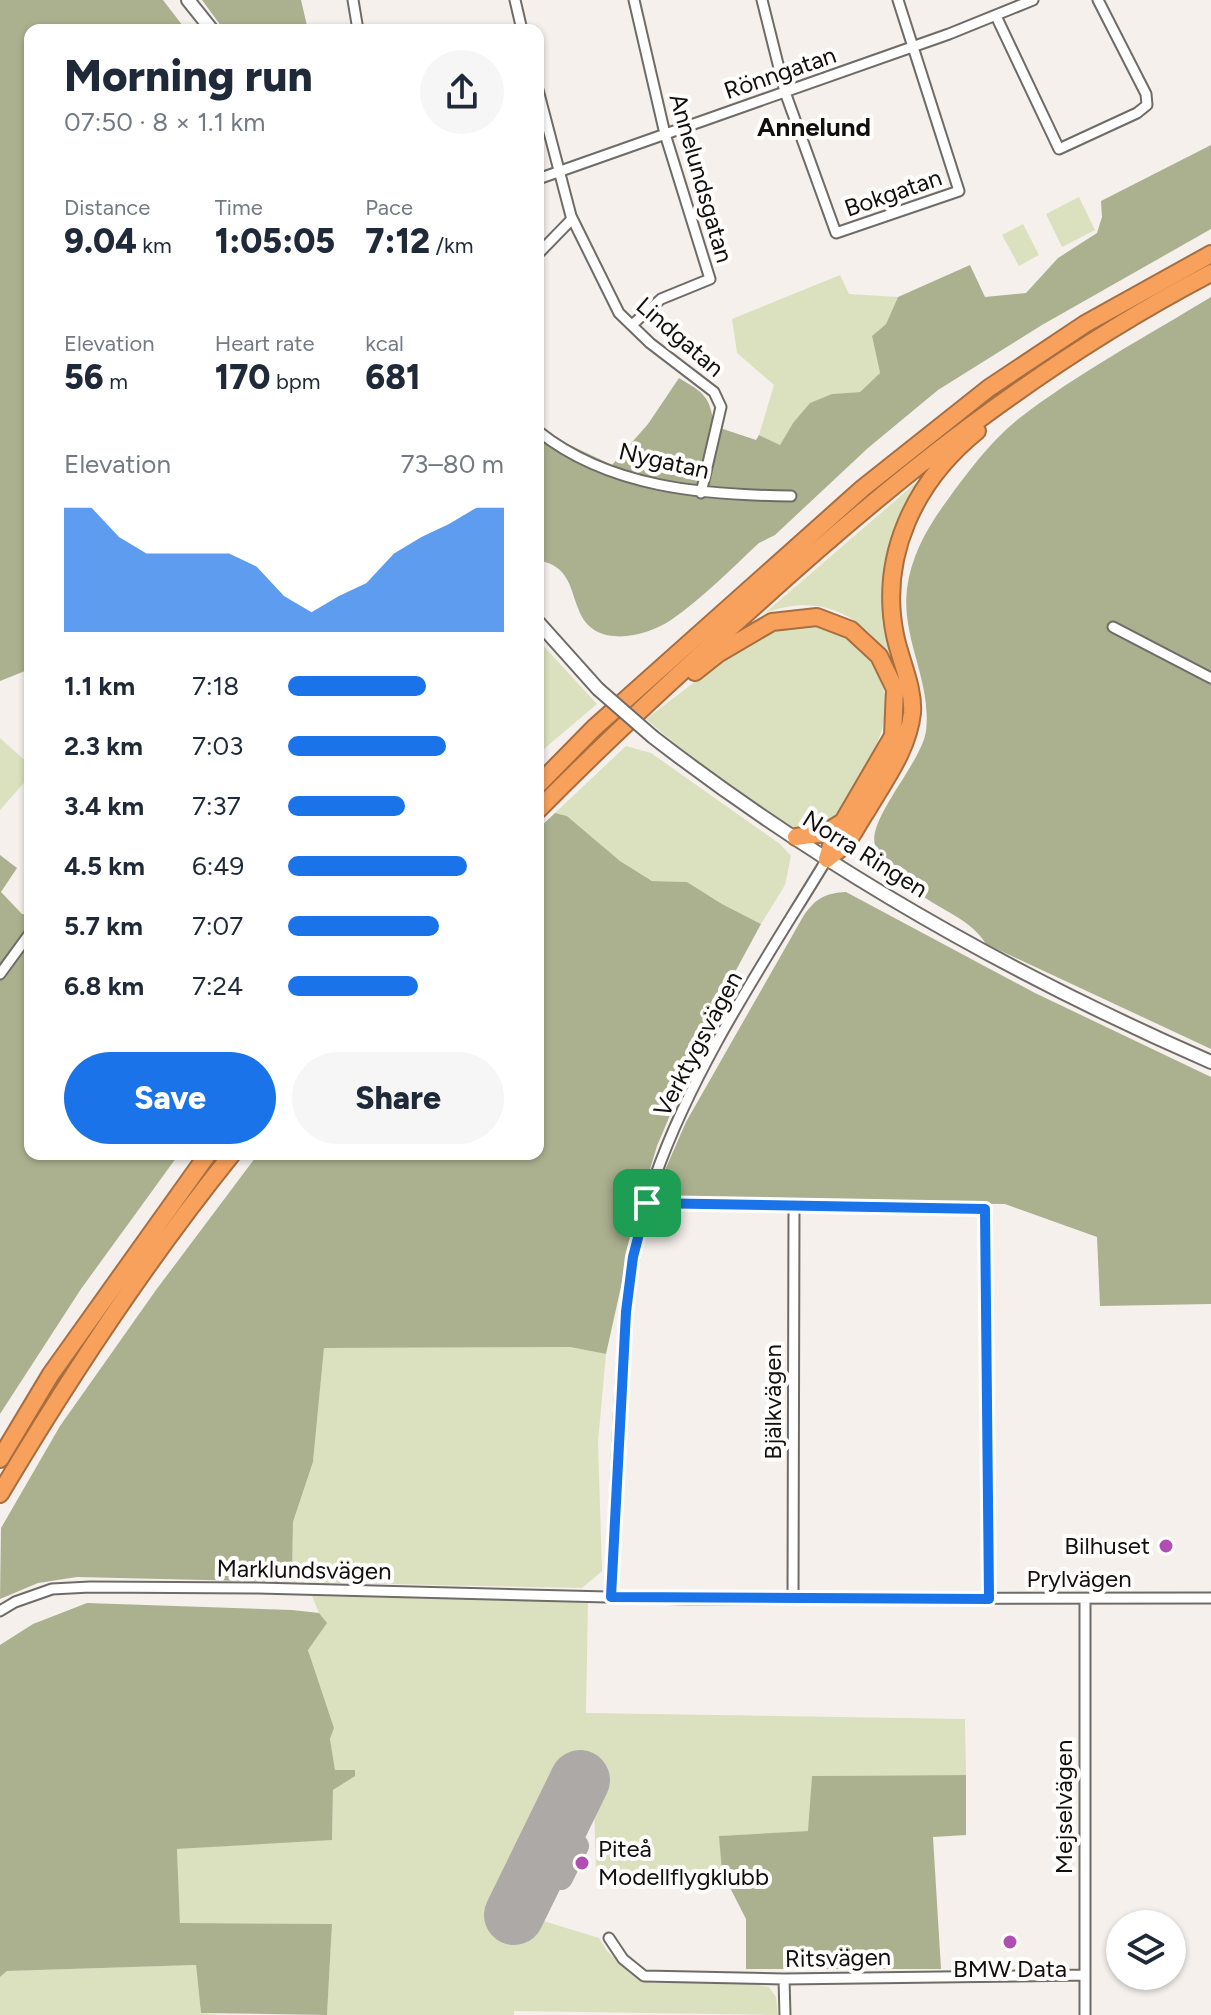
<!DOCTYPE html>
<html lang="en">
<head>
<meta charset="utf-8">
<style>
  :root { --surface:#fff; --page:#f6f6f7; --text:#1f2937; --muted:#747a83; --accent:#1a73e8 }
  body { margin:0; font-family:Figtree,sans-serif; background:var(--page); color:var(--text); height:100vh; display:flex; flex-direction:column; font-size:30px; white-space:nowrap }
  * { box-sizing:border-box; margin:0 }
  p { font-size:26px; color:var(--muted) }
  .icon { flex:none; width:44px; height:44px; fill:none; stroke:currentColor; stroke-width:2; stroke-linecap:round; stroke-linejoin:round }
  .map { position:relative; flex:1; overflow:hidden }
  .details { position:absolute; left:24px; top:24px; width:520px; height:1136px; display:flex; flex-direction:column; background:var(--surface); border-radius:16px; box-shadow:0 2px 6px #0004 }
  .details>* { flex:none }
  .tools { position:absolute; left:1106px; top:1910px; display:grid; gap:16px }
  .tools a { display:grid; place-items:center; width:80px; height:80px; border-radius:50%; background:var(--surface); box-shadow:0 2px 6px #0004; font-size:40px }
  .pin { position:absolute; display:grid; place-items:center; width:68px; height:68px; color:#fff; margin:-34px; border-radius:16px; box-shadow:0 4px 12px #0006 }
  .round { display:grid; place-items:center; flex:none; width:84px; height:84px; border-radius:42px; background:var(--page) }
  .head { display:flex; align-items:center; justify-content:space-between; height:136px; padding:0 40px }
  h1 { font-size:44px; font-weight:800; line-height:60px }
  .figures { display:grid; grid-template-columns:repeat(3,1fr); gap:12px; height:136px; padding:8px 40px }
  .figures div { display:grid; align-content:center }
  .figures b { font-size:34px; font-weight:800 }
  .figures small { font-size:22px; font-weight:400 }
  .figures p { font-size:22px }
  .chart { height:224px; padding:16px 40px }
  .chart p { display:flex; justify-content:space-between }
  .chart svg { width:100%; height:144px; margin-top:8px; fill:var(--accent); opacity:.7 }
  .primary-button { display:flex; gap:16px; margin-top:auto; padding:16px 40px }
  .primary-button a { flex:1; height:92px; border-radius:48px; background:var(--accent); color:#fff; font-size:32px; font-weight:800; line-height:92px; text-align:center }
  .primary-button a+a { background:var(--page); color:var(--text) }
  ul { padding:0 40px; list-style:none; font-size:26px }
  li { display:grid; grid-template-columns:128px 96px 1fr; align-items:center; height:60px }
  li i { height:20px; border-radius:10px; background:var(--accent) }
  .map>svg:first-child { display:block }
</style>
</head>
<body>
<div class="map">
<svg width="1211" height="2015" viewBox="0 0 1211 2015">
  <rect width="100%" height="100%" fill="#f5f0ec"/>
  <path fill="#dbe1be" d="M1079,197l16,33 -33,17 -16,-33z
    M1023,224l16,31 -20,11 -17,-31z
    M840,275l9,19 49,3 -12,27 -14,12 8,37 -20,19 -28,2 -39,29 -13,22 -21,-10 15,-50 -37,-32 -5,-34z
    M926,474c-7,10 -16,21 -21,32 -23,47 -21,108 -12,159 -27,-50 -73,-73 -128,-52z
    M785,625c19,1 42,0 59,10 24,14 41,44 42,71 2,29 -47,131 -81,125 -38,-7 -127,-85 -159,-112l88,-67z
    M538,640l59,64 -59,50z
    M0,738l30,27v11l-30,34z
    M626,746l25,7 129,91 11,12 -6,29 -24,39 -39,-20 -35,-22 -35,-1 -32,-20 -53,-45 -12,-3z
    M570,1347l36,7 -8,88 4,129 -20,17 -290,-6 1,-60 20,-60 11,-114z
    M312,1596l276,5 -2,112 379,6 1,56 -154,1 -3,55 -89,5 2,36h-126l-3,-100 -29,1 -64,142 3,5 13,2 21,-3 62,19 8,13 23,22 23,10 89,-2 27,6 7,10 2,18 -264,-4v4h-187l5,-91 -152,-1 -3,-74 155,-10 1,-49 21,-20h-19l-5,-31 4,-11 -26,-78 18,-27 -7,-10z
    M196,1965l5,48 17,2h-218v-38l7,-6z"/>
  <path fill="#abb18f" d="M0,0h163l23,30h-156v639l-30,12z
    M202,0h99l7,30h-84z
    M1211,145v84l-169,96 -104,65 -70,58 -93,87 -16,8c-28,26 -56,55 -88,77 -25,17 -75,29 -91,-7 -11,-25 -9,-46 -42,-53v-136l21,16 53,25 36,-41 31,-46c25,15 31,18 35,48l42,14 3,-5 21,10 13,-22 17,-20 22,-9 28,-2 20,-19 -8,-37 14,-12 12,-27 72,-32 15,32 41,-4 32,-35 39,-25 5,-16 -1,-16z
    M1211,297v752l-225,-105c-14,-23 -40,-32 -62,-47 -14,-9 -24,-20 -35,-33 -4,-5 -12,-12 -14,-19 -8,-26 47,-83 51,-114 6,-49 -25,-93 -19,-142 4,-33 20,-61 39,-87 21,-29 43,-59 71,-82 59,-46 130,-84 194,-123z
    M555,813l12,3 53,45 32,20 35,1 35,22 39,20 -46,85 -58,137 -18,60 -33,148 -36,-7 -246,1 -11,114 -20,60 -1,60 -215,-5 -39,6 -38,16 1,-71 59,-102 96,-136 102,-136h280v-325z
    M0,855l17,13 -16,24 21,22 8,1v239h149l-98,135 -81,125z
    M846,892l189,101 176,84v227l-111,2 -3,-69 -92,-33 -333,-3 -14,-15 28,-64 118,-207c12,-17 22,-22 42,-23z
    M87,1603l205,7 27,3 8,10 -19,27 26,78 -4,11 5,31h20v6l-22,14 -1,50 -155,9 3,74 152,1 -5,91 -126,-2 -5,-48 -189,6 -7,6v-332l33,-21z
    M966,1775v60l-33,2 8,132h-195v-50l-24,-47 -3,-36 89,-5 4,-55z"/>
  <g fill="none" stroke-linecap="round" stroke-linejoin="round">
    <path stroke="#ada9a6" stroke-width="24" d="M545,1851l23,13
      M561,1878l16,-32"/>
    <path stroke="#ada9a6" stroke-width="60" d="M514,1915l66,-135"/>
    <defs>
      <path id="street" d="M353,0l5,30
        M515,0l7,30
        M762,0l23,92 51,141 123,-42 -61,-191
        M996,16l63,133 78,-36 10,-8 -1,-11 -48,-94
        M538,90l33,126 48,97 31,30 64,49 7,15 -20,86
        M538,179l411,-145 84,-34
        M538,254l34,-35
        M633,324l28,-25 49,-20 -45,-145 -31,-134
        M538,431c71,57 166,64 253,65
        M1113,627l98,51
        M0,974l30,-41
        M647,1203l338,6 4,390
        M611,1597c3,-65 5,-129 9,-194 4,-76 9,-153 35,-226 40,-113 110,-216 172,-318
        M793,1598l1,-393
        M0,1611l15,-9 37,-13 38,-2 168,1 429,11 524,-1
        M609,1938l14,21 21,17 140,3 301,-4
        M784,1979l1,36
        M1085,2015v-416"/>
      <path id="secondary" d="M188,0l24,30
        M538,622l60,67
        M653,737c171,132 361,239 558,325"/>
      <path id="highway" d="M695,672l24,-19 53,-31 45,-5 34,13 28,26 16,33 -2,47 -60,103 -6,20
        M538,785l56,-57 269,-240 126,-100 96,-64 126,-70
        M538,810c68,-69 139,-135 211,-199 144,-131 288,-247 462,-338
        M796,837l29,-4 16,-10
        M827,859c6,-5 14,-10 19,-16 8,-9 13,-21 20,-31 18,-31 42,-62 46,-99 2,-25 -12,-53 -17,-78 -16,-79 20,-154 82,-204
        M0,1459l51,-85 157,-220
        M0,1494c70,-118 146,-233 232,-340"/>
    </defs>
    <use href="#street" stroke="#6f6b67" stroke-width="13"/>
    <use href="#secondary" stroke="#6f6b67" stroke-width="16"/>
    <use href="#highway" stroke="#a76e41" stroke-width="20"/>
    <use href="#street" stroke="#fff" stroke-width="9"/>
    <use href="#secondary" stroke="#fff" stroke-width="12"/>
    <use href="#highway" stroke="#f8a15c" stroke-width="16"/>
    <defs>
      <path id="secondary-bridge" d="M598,689l55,48"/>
    </defs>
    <use href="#secondary-bridge" stroke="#6f6b67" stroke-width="16" stroke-linecap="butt"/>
    <use href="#secondary-bridge" stroke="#fff" stroke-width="12"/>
  </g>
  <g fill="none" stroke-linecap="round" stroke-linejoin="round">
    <defs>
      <path id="route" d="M647,1203l338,6 4,390 -378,-2 15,-285 7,-55z"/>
    </defs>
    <use href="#route" stroke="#fff" stroke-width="16"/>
    <use href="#route" stroke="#1a73e8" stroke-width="10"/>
  </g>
  <g fill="#b14eb4" stroke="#fffefd" stroke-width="3">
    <circle cx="1166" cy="1546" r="8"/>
    <circle cx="582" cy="1863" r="8"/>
    <circle cx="1010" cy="1942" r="8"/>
  </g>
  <g text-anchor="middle" stroke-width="8" stroke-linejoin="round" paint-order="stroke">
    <g font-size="24" fill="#11100e" stroke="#fffefd">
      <text transform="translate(780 73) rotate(-19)" y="8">Rönngatan</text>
      <text transform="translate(701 178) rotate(74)" y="8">Annelundsgatan</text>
      <text transform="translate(893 193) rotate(-19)" y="8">Bokgatan</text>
      <text transform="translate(680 337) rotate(41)" y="8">Lindgatan</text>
      <text transform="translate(664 461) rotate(13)" y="8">Nygatan</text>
      <text transform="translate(865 854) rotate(32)" y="8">Norra Ringen</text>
      <text transform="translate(698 1044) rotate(-62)" y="8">Verktygsvägen</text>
      <text transform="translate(773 1402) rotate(-90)" y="8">Bjälkvägen</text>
      <text transform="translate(304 1570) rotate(1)" y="8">Marklundsvägen</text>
      <text x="1079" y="1587">Prylvägen</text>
      <text transform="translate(1064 1807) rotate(-90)" y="8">Mejselvägen</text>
      <text transform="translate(838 1958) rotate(-1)" y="8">Ritsvägen</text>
    </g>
    <g font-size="24" fill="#11100e" stroke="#fffefd" text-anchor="end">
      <text x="1150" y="1554">Bilhuset</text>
      <text x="598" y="1857" text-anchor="start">Piteå<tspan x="598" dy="28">Modellflygklubb</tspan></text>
      <text x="1010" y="1977" text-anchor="middle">BMW Data</text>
    </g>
    <g font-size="26" font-weight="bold" fill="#11100e" stroke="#fffefd">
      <text x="814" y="136">Annelund</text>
    </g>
  </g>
</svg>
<div class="tools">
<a><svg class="icon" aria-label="layers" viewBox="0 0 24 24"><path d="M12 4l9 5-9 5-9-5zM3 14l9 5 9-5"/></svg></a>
</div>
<div class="pin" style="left:647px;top:1203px;background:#1e9e55"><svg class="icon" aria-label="arrive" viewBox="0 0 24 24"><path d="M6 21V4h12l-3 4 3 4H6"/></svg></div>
<section class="details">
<div class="head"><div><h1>Morning run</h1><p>07:50 · 8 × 1.1 km</p></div><a class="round"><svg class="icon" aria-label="share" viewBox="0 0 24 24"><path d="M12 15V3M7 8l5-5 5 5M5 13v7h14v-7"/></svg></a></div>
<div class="figures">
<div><p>Distance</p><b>9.04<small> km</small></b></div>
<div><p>Time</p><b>1:05:05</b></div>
<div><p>Pace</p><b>7:12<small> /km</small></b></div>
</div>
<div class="figures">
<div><p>Elevation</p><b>56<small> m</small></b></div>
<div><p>Heart rate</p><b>170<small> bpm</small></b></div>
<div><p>kcal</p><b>681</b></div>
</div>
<div class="chart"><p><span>Elevation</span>73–80 m</p>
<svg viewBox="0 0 160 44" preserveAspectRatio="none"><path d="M0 44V6L10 6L20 15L30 20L40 20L50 20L60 20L70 24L80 33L90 38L100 33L110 29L120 20L130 15L140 11L150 6L160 6V44z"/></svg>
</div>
<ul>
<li><b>1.1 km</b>7:18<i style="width:64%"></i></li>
<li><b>2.3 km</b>7:03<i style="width:73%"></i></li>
<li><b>3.4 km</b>7:37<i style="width:54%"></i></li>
<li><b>4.5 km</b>6:49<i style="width:83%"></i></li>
<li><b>5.7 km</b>7:07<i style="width:70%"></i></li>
<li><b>6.8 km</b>7:24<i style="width:60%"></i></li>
</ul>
<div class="primary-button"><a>Save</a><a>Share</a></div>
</section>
</div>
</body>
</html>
